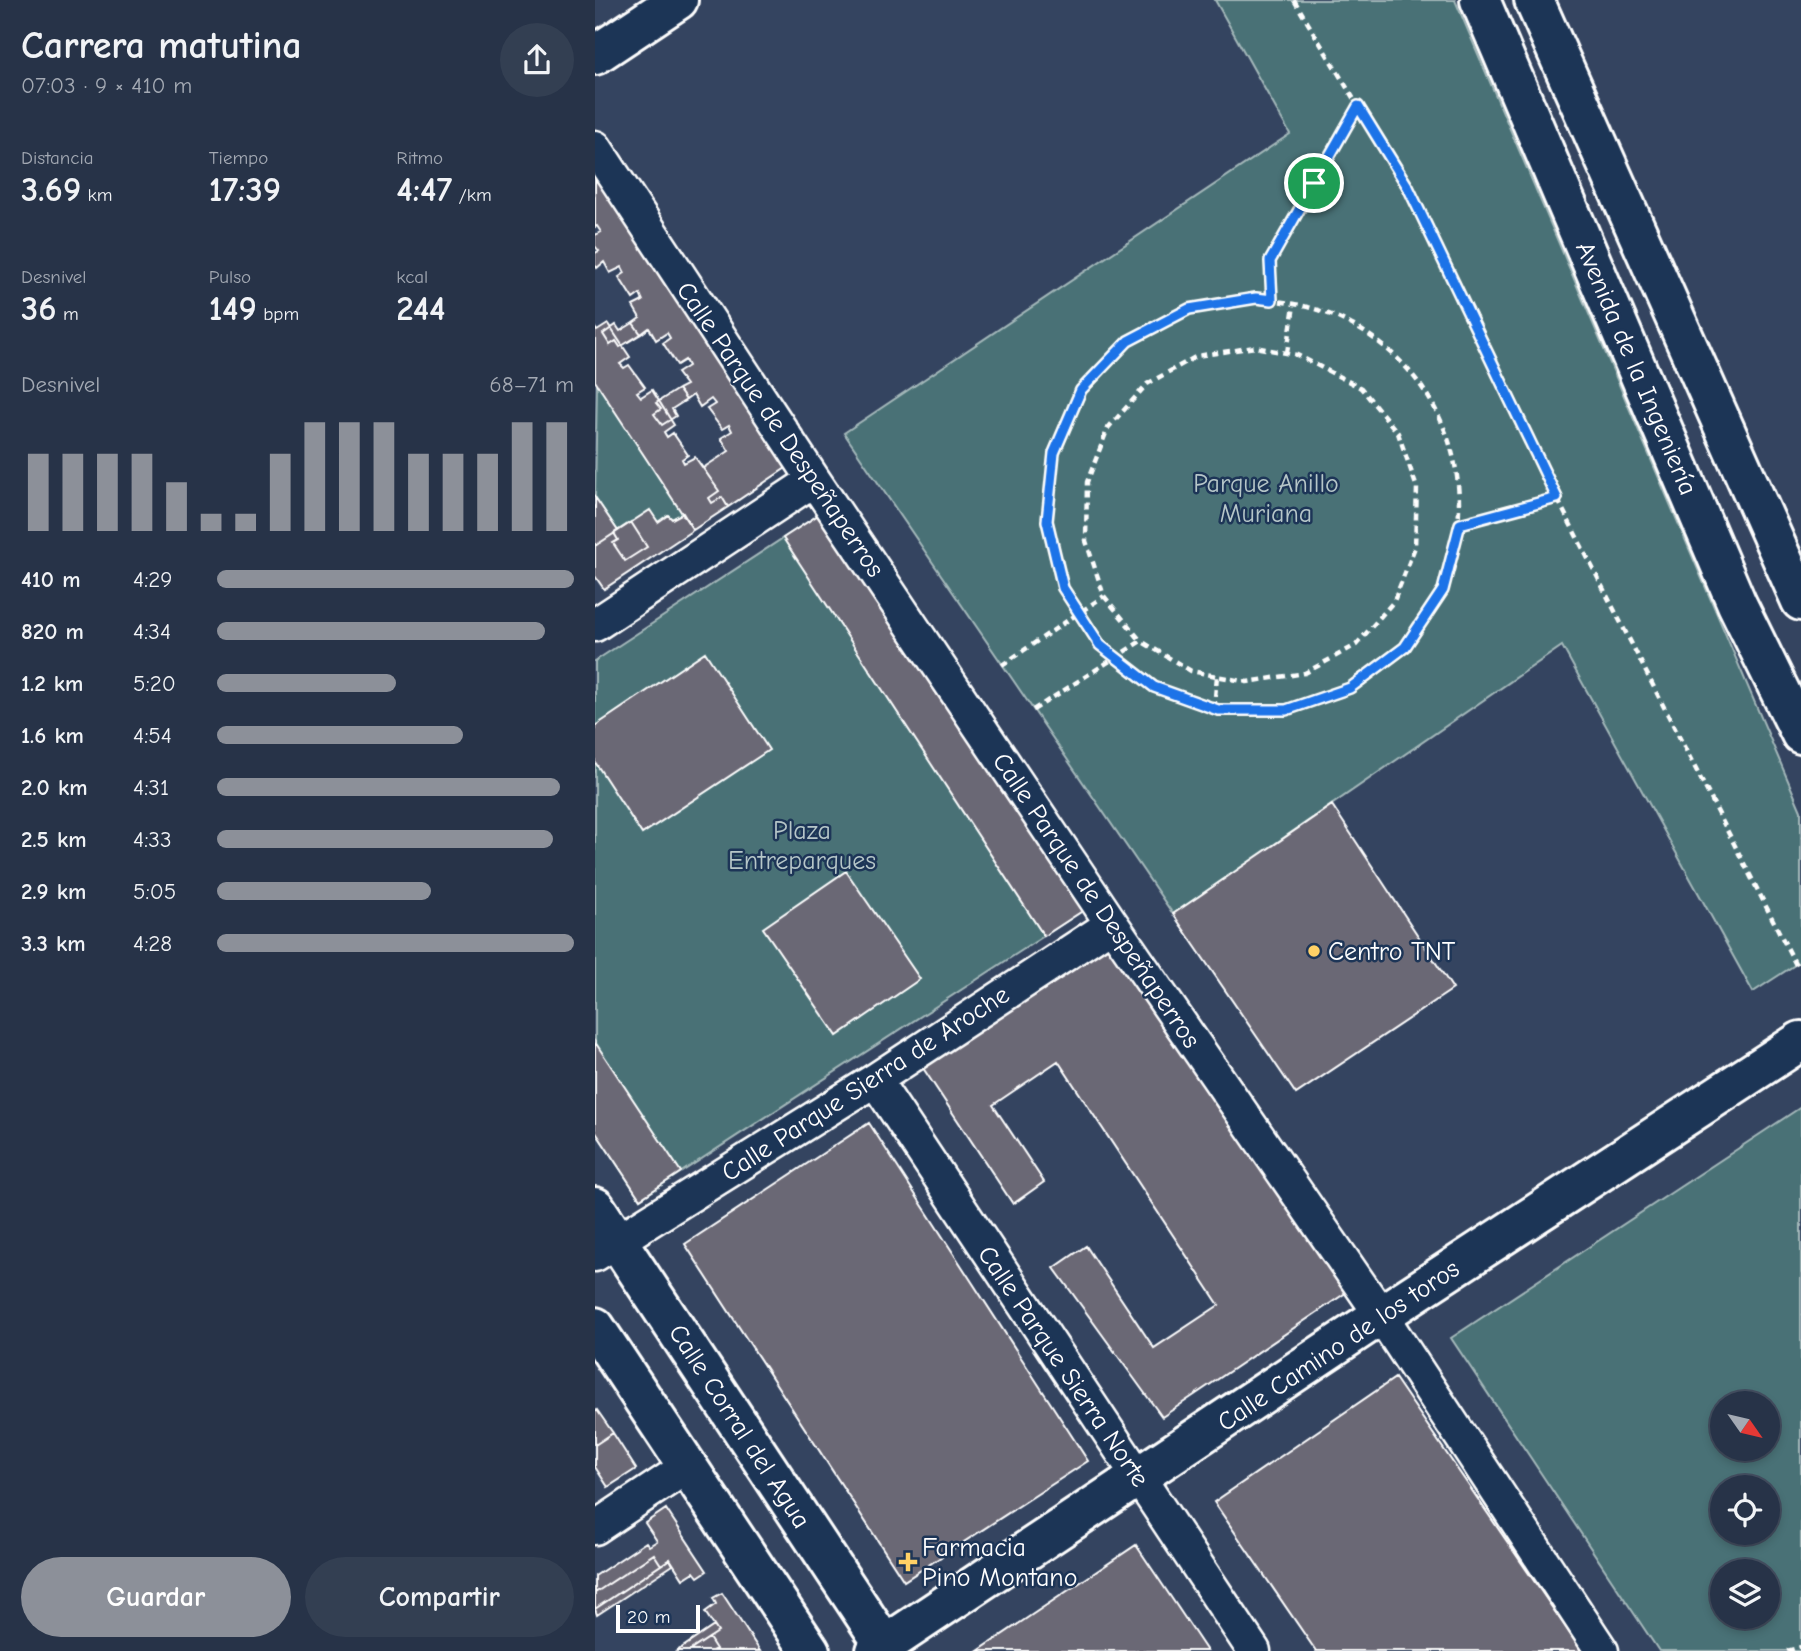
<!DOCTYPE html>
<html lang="es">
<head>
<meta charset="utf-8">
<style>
  :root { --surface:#273348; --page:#333f52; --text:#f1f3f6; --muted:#a4aab4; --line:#434e60; --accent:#8c9099 }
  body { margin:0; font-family:"Comic Neue",sans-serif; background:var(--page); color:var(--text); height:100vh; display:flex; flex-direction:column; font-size:26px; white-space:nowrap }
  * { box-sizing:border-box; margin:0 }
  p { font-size:23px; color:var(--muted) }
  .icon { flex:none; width:38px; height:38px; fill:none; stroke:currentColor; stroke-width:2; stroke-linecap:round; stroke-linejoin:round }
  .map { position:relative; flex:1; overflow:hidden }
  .details { display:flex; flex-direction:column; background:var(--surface); width:595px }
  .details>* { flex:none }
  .needle { width:46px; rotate:124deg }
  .buttons { position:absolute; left:1115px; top:1391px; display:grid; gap:14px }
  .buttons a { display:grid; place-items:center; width:70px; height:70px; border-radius:50%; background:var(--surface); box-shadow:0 4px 10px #0003,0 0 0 2px var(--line); font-size:35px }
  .scale { position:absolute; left:21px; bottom:18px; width:84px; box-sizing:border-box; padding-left:7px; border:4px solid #fff; border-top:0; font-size:19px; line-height:24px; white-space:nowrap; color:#fff; -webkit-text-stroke:5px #1d3557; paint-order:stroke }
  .pin { position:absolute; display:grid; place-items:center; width:60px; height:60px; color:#fff; margin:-30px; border:4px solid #fff; border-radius:50%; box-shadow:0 2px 7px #0007 }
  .round { display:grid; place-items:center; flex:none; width:74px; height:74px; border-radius:37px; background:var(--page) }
  .headline { display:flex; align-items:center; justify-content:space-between; height:119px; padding:0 21px }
  h1 { font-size:38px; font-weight:700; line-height:52px }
  .stats { display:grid; grid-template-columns:repeat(3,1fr); gap:10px; height:119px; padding:7px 21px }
  .stats div { display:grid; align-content:center }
  .stats b { font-size:35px; font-weight:700 }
  .stats small { font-size:19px; font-weight:400 }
  .stats p { font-size:19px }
  .chart { height:196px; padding:14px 21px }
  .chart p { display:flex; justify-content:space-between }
  .chart svg { width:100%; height:126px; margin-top:7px; stroke:var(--accent); stroke-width:6 }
  .action { display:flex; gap:14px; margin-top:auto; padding:14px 21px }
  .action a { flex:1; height:80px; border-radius:42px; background:var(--accent); color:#fff; font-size:28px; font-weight:700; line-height:80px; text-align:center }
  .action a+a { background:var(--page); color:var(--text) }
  ul { padding:0 21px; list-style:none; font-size:23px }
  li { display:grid; grid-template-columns:112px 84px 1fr; align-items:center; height:52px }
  li i { height:18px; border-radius:9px; background:var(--accent) }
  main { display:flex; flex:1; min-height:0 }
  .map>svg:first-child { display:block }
</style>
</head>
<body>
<main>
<section class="details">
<div class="headline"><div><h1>Carrera matutina</h1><p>07:03 · 9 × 410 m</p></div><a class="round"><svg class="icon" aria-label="share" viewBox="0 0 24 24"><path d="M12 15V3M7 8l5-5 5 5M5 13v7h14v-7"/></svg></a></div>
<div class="stats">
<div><p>Distancia</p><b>3.69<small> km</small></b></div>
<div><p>Tiempo</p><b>17:39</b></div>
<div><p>Ritmo</p><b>4:47<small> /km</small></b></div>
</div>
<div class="stats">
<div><p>Desnivel</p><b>36<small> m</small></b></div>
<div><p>Pulso</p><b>149<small> bpm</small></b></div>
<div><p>kcal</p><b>244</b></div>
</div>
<div class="chart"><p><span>Desnivel</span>68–71 m</p>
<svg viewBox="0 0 160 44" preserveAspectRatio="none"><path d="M5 44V17M15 44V17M25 44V17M35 44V17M45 44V27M55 44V38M65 44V38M75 44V17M85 44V6M95 44V6M105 44V6M115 44V17M125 44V17M135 44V17M145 44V6M155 44V6"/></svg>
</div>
<ul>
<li><b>410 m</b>4:29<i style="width:100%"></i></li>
<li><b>820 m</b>4:34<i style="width:92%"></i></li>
<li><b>1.2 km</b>5:20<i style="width:50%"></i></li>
<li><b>1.6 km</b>4:54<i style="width:69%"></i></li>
<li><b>2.0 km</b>4:31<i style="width:96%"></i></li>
<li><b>2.5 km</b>4:33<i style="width:94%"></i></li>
<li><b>2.9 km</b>5:05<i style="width:60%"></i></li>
<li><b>3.3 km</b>4:28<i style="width:100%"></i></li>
</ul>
<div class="action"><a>Guardar</a><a>Compartir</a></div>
</section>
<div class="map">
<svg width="1206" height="1651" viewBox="0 0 1206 1651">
  <rect width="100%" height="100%" fill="#344460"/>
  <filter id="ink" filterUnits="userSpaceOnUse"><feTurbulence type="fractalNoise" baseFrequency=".0143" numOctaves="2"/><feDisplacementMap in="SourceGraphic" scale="14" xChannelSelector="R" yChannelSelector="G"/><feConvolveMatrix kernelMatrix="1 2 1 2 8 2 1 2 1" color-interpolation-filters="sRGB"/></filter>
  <g filter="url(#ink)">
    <path fill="#487176" stroke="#a4b8ba" stroke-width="2" fill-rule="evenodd" d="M620,0h240l346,811v150l-48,31 -191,-346 -389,268 -329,-481 446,-299z
      M2,383l86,130 -11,6 -4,-4 -10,7 -8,-10 -32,19 -23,-34z
      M234,508l261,398 -450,293 -45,-68v-470z
      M1206,1107v544h-142l-208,-313zM1127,1404h45v45h-45zM1127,1488h45v45h-45zM1127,1572h45v45h-45z"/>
    <path fill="#6b6775" stroke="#fff" stroke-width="2" d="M0,174l194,292 -61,41 -6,-10 -10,6 -3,-5 10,-7 -16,-23 26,-17 -8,-13 11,-7 -3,-6 -7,4 -15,-20 8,-5 -4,-5 -11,8 -7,-12 -7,5 -8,-11 8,-4 -9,-12 11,-7 -3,-6 -8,5 -14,-22 7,-5 -3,-5 -11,7 -7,-12 -8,6 -8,-11 7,-5 -7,-12 10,-5 -3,-7 -7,5 -14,-22 6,-4 -3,-6 -12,6 -6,-11 -7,6 -2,-3v-12l4,-2 -4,-5v-11l6,-3 -4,-6 -2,1z
      M38,323l8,11 -21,13 -4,-6 -6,4 -7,-11 13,-9 4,6z
      M13,324l22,33 -10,7 4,4 5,-3 16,22 -8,5 4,5 11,-7 22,35 -10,7 3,5 6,-4 15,22 -6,4 2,4 11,-6 24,34 -10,7 3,5 10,-6 6,10 -35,23 -98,-149v-53l2,3z
      M83,389l8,11 -14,9 4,7 -14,9 -8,-11 7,-5 -5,-6z
      M0,497l23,34 -23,15z
      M234,508l261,398 -46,30 -261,-398z
      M55,510l8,12 10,-7 4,4 11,-6 10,17 -89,59 -9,-13v-30z
      M36,522l16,25 -22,14 -12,-18 5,-3 -4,-7z
      M110,652l64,98 -127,84 -47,-72v-36z
      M737,805l121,184 -157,105 -123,-180z
      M251,871l74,108 -83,57 -74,-108z
      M518,931l240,357 -191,129 -108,-149 32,-22 68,102 65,-43 -161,-244 -65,44 51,77 -31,22 -94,-142z
      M0,1042l86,130 -41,27 -45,-68z
      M274,1123l219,338 -184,120 -219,-337z
      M800,1378l187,273h-266l-102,-149z
      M2,1410l16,23 -18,12v-33z
      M18,1433l23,36 -28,18 -13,-20v-22z
      M71,1509l41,62 -9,6 -4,-5 -11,7 -13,-20 -75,50v-33l51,-34 3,4 8,-5 -12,-18z
      M541,1545l71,106h-229z
      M59,1554l7,11 -66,44v-16z
      M75,1559l3,6 -76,50 -2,-6z
      M127,1593l38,58h-71l29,-19 -13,-20 11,-8 -3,-6z
      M119,1626l4,6 -29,19h-12z
      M114,1638l7,11 -4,2h-23z"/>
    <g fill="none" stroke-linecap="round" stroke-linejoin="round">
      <defs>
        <path id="street" d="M0,147l219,333 298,444 269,391 221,336
          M0,625l219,-145
          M280,1080l379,571
          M0,1255l280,-175 237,-156
          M0,1528l93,-62"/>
        <path id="secondary" d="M885,0l257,604 64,130
          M939,0l267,601
          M0,55l83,-55
          M0,1207l290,439
          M0,1327l215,324
          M281,1651l505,-336 420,-274"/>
      </defs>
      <use href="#street" stroke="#fff" stroke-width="37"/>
      <use href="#secondary" stroke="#fff" stroke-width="44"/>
      <path stroke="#fff" stroke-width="4.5" stroke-dasharray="7 5" stroke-linecap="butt" d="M699,0l64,106
        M454 505a205 205 0 1 1 410 0a205 205 0 1 1-410 0Z
        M677,301l-2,-40 88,-155 50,81 149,311 239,467
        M692,353l7,-48
        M865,524l97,-26
        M407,665l102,-69
        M619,708l3,-32
        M438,710l108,-69 50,30 56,11 58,-9 51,-28 38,-44 21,-54 2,-59 -19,-55 -37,-45 -64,-33 -42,-8 -58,9 -50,28 -39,44 -21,54 -1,59 18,55 37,45
        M1192,1651l14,-4"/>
      <use href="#street" stroke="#1d3557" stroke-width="32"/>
      <use href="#secondary" stroke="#1d3557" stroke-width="38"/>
    </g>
  </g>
  <g fill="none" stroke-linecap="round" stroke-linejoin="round" filter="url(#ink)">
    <defs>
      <path id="route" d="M763,106l50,81 149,311 -97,26 -17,66 -38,57 -55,41 -64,22h-68l-64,-23 -54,-42 -37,-57 -16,-67 7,-68 27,-63 47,-49 61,-32 67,-11 16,2 -2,-39z"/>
    </defs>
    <use href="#route" stroke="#fff" stroke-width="14"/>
    <use href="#route" stroke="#1a73e8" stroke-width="9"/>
  </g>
  <g fill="#ffd166" stroke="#1d3557" stroke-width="2.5">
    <circle cx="719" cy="951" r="7"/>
    <path d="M309.5 1551.5h7v7h7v7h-7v7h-7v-7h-7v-7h7z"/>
  </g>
  <g text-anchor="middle" stroke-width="5" stroke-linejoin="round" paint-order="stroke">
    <g font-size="26" fill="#fff" stroke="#1d3557">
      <text transform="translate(1042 368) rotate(67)" y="9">Avenida de la Ingeniería</text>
      <text transform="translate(186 429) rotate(56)" y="9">Calle Parque de Despeñaperros</text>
      <text transform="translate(502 900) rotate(56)" y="9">Calle Parque de Despeñaperros</text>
      <text transform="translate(270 1083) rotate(-33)" y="9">Calle Parque Sierra de Aroche</text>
      <text transform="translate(743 1345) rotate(-34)" y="9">Calle Camino de los toros</text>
      <text transform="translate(469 1366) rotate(56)" y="9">Calle Parque Sierra Norte</text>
      <text transform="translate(145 1426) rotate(57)" y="9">Calle Corral del Agua</text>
    </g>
    <g font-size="26" fill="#b6c6c8" stroke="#1d3557">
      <text x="671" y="492">Parque Anillo<tspan x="671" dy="30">Muriana</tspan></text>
      <text x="207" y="839">Plaza<tspan x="207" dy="30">Entreparques</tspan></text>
    </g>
    <g font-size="26" fill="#fff" stroke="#1d3557" text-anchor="start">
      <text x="733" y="960">Centro TNT</text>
      <text x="327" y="1556">Farmacia<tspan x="327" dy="30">Pino Montano</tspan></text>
    </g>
  </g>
</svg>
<div class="buttons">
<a><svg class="needle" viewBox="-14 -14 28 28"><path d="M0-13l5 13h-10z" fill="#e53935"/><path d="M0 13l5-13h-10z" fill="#a4aab4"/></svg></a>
<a><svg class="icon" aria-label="locate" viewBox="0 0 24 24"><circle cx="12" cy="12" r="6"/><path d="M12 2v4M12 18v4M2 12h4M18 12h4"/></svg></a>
<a><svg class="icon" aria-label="layers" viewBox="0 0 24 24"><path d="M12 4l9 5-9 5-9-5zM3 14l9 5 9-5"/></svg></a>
</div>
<div class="scale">20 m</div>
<div class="pin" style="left:719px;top:183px;background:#1e9e55"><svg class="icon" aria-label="arrive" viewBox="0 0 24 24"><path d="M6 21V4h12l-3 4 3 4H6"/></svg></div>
</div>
</main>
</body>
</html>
